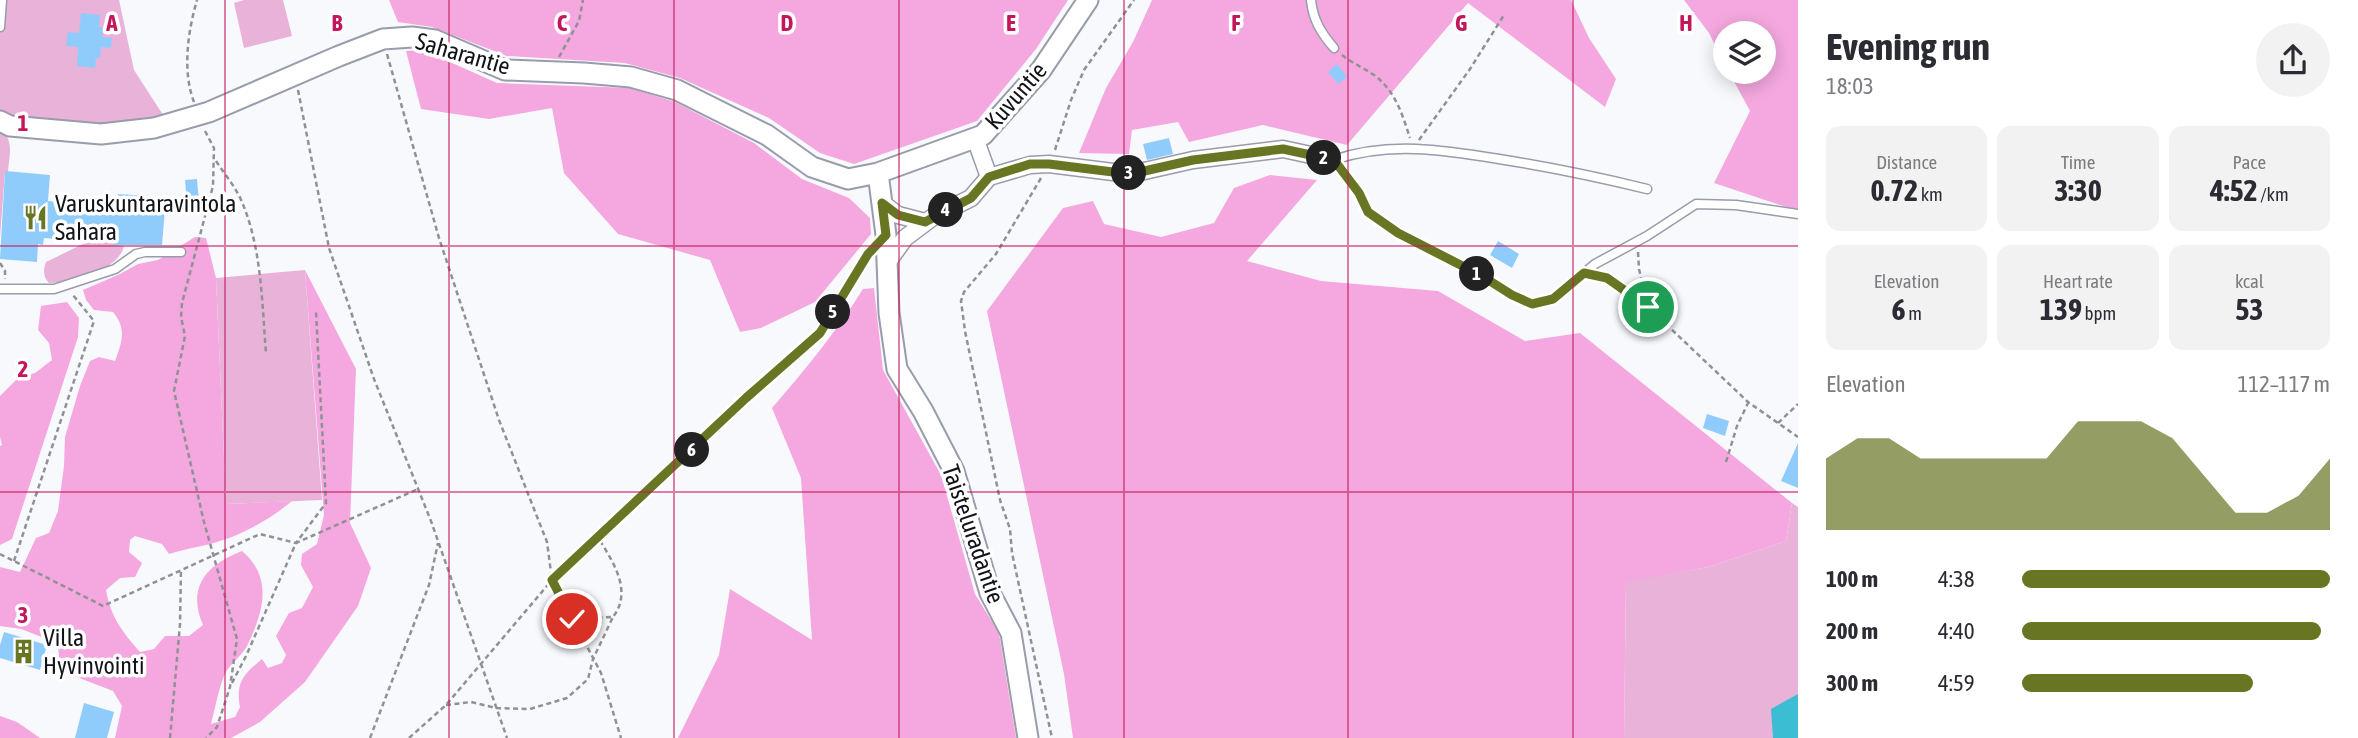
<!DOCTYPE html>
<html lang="en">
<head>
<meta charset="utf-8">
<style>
  :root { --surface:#fff; --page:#f2f2f3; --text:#2b2b33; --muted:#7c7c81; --accent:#687623 }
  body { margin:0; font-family:"Asap Condensed",sans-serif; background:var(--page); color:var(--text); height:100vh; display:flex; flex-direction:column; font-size:26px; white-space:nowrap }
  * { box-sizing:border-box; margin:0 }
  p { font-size:23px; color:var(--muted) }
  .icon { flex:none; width:38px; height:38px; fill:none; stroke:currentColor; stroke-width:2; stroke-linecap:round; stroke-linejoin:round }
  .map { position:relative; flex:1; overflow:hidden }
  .sheet { display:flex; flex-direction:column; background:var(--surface); width:560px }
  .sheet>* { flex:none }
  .controls { position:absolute; left:1713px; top:21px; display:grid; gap:14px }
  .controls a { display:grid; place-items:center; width:63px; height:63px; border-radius:50%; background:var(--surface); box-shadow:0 4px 18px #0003; font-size:35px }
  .pin { position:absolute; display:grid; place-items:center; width:60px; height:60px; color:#fff; margin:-30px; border:4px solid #fff; border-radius:50%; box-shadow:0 2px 7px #0007 }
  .km { position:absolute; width:35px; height:35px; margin:-18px; border-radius:50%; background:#222; color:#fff; font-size:19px; line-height:35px; text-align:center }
  .round { display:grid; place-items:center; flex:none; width:74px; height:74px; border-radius:37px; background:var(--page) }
  .overview { display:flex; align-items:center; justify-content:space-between; height:119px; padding:0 28px }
  h1 { font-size:38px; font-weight:700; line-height:52px }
  .figures { display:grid; grid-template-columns:repeat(3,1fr); gap:10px; height:119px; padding:7px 28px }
  .figures div { display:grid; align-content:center; border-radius:14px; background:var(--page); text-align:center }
  .figures b { font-size:30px; font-weight:700 }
  .figures small { font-size:19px; font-weight:400 }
  .figures p { font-size:19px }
  .chart { height:196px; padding:14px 28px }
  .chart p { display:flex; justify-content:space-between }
  .chart svg { width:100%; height:126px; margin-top:7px; fill:var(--accent); opacity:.7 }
  ul { padding:0 28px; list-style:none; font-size:23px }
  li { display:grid; grid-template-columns:112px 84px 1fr; align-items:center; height:52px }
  li i { height:18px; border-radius:9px; background:var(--accent) }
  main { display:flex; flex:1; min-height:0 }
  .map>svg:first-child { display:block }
</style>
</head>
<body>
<main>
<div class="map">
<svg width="1798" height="738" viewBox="0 0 1798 738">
  <rect width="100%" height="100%" fill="#f8f9fc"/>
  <path fill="#e9b2d9" d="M0,0h119l15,70 31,48 -50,8 -105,-9 -10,-4z
    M244,0h39l9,36 -48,12 -10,-45z
    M0,130c15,9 9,26 8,42h-3l-5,65z
    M90,235l24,2 -1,8 11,1c-6,25 -51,36 -75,37 -6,-6 -6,-13 -3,-21l41,-20z
    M305,270l17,230 -96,4 -10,-226z
    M1792,503l6,4v231h-174l2,-157 82,-14 78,-26z"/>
  <path fill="#f4a8df" d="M389,0h679l-32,49 -59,72 -123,43 -34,-11 -51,-35 -89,-40 -55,-15 -118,-7 -75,-29 -34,-5z
    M1152,0h419l18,38 27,41 -11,28 -137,-104 -121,142 -84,-20 -74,17 -11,-20 -46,8 -3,24 -50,-1 27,-65 27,-46z
    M1684,0h114v211l-84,-28 36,-72 -21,-39h35v-39h-38l-1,32 -16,-32z
    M423,50l74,33 133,5 45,14 79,41 48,36 47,19 21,20 1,16 -56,68 -54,26 -21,4 -30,-72 -92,-26 -54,-61 -12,-65 -63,11 -68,-10 -15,-58z
    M1270,175l47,5 -70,81 74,20 117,10 87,50 55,-8 212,170 -6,38 -78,26 -82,15 -2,156h-551l-9,-64 -77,-363 76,-103 30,-7 11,23 57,13 53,-14 20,-35z
    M195,237l11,1 10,40 10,226 66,-3c-19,16 -45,31 -69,39 -16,6 -36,8 -54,14l-7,-10 -27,-8 -5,4 -1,12 13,11 -7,14 -15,1 -14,12c5,28 16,41 34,62l14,-3 11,-13h24l14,-11c-17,-39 5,-61 39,-74 32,27 21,62 5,95 -6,11 -19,19 -23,30 -6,15 -9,33 -13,48l24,-7 5,-10c-5,-24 4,-33 22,-48l6,9 14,-5 4,-8 -10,-19 13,-23 13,-5 11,-21 -12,-22 1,-11 15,-10 7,-29 -19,-245 51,99 -6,154 21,45 -13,38 -53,76 -45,40 -29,16h-116l7,-32 -9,-15 -57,-22 3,-14 -2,-12 -36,-14 -21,-3v-59l20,5 16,-34 13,-5 9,-22 6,-45 1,-29 15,-51 10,-25 9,-4 16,4c7,-19 12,-32 -2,-49l-19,-2 -8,-10 -3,-10 37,-16 18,-10 20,-4z
    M874,288l9,82 58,105 34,119 24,39 17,105h-338l41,-83 11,-66 82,51 -11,-162 -29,-70c33,-38 64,-76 91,-119z
    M67,302l12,16 -1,19 -66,202 -12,6v-99l2,-1 -2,-8v-41l18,-18 17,-5 17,-13 -3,-17 -11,-13 3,-24z
    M0,716l17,6 23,16h-40z"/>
  <path fill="#3bbdd4" d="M1798,694v44h-25l-2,-29z"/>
  <path fill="#90ccfb" d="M81,13l19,2 -1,12 4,1 -1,9 10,1 -1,10 -10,-1 -1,11h-4l-1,10 -18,-2 1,-19 -12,-1 2,-14 11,1z
    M1337,64l10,13 -9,7 -10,-12z
    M1169,138l4,16 -26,6 -4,-16z
    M5,171l45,4 -2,26 34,3v5l35,2 1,-17 32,2 -1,12 16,1 -3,36h-49l1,-8 -34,-2v6l-36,-3 -1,7 -5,-1 -1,18 -37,-3z
    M197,179l2,23 -12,1 -2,-23z
    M1498,241l21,13 -7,14 -22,-13z
    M1707,414l22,7 -4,15 -22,-8z
    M1798,443v45l-17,-7z
    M4,632l43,13 -7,25 -40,-12v-13z
    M84,703l30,9 -7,26h-32z"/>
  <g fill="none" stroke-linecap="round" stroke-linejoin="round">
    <defs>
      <path id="service" d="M1311,0c2,20 10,33 23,48
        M0,27l2,-27
        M1647,189c-49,-12 -98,-22 -148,-30 -55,-9 -111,-18 -165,1l25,33 9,19 30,21 84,44 30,18 20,9 21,-5 42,-35 52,-28 49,-32 40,1 62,9
        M0,289h54l61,-20 21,-15 9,-2h36"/>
      <path id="minor" d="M975,138l14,39
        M989,177l41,-12 19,-1 72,9 19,-1 53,-12 90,-11 51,11
        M882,203l16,12 27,7
        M887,263l18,-25 28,-21 38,-19 18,-21"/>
      <path id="tertiary" d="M0,121l10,5 91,8 53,-6 55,-16 130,-56 44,-17 29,-2 23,3 70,30 79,3 47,4 46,13 90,45 45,32 36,12 30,-6 105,-38 58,-65 47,-70
        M878,173l8,62 3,78 8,56 26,42 31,60 36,122 21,40 17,105"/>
    </defs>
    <use href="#service" stroke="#989cab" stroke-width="11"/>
    <use href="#minor" stroke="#989cab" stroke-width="19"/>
    <use href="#tertiary" stroke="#989cab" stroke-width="23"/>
    <path stroke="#909195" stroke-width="2.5" stroke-dasharray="5 3.5" stroke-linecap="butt" d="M387,54l52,184 60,182 48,122 5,38 49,93 20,65
      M1342,55c11,9 27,15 37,24 18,16 24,38 31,59
      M559,57l20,-36 4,-21
      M298,90l31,158 45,131 57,142 76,217
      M194,102c-12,-31 -6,-71 3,-102
      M205,131l9,17 -1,38 -31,117 -1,14 4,19 -11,55 30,131 33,117 -7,48 -13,40 -11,11
      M1419,140l51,-71 34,-54
      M1055,150l16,-50 13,-30 50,-70
      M216,161c10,15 22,29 28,46 18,46 18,98 22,146
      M1041,178l-45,76 -32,38 -3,9 4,30 35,169 10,29 2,24 40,185
      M1638,252l1,17 9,38
      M0,263l5,8v8
      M1597,276l10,2 41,29 100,95 50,35
      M1778,423l20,-19
      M1726,462l11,-36 11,-23
      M0,554l103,52 157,-72 36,9 30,-40 -10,-191
      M14,561l80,-240 -21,-26
      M572,619l41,-2c20,-26 0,-55 -14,-78
      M232,683l14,-27 50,-113 122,-54
      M446,705l25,-3 25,6 34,1 37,-11 21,-19 5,-20 20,-42
      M170,738l10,-114 1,-54
      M370,738l59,-153 9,-42
      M409,738l37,-33 106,-125 193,-182 75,-65 49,-80"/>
    <use href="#service" stroke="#fff" stroke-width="8"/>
    <use href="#minor" stroke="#fff" stroke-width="16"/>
    <use href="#tertiary" stroke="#fff" stroke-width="19"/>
  </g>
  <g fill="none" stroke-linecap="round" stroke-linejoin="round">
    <defs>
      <path id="route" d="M572,619l-20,-39 194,-182 74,-65 48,-79 18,-19 -4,-32 16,12 27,7 46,-24 18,-21 41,-13h19l72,9 19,-1 53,-12 90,-11 51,11 25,33 9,19 30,21 84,43 30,19 20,9 21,-5 31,-26 23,5 41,29"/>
    </defs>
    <use href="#route" stroke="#fff" stroke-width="14"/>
    <use href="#route" stroke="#687623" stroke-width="9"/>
  </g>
  <path fill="none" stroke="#c2185b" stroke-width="2" stroke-opacity="0.55" d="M225,0v738M449,0v738M674,0v738M899,0v738M1124,0v738M1348,0v738M1573,0v738M0,246h1798M0,492h1798"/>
  <defs>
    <symbol id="restaurant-bare" viewBox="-9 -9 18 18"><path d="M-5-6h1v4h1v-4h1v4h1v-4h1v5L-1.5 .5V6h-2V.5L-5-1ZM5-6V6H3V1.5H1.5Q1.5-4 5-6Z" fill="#687623" stroke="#fff" stroke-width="2.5" paint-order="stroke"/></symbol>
    <symbol id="building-bare" viewBox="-9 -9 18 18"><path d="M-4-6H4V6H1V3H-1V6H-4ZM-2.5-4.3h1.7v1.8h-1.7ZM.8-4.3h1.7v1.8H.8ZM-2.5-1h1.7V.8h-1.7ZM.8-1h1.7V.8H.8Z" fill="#687623" stroke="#fff" stroke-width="2.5" paint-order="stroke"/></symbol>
  </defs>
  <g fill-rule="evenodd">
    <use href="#restaurant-bare" x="18" y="200" width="35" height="35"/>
    <use href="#building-bare" x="6" y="634" width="35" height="35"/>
  </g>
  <g text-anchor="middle" stroke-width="7" stroke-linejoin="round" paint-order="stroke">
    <g font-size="24" fill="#111318" stroke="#fff">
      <text transform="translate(463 54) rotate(16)" y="8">Saharantie</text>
      <text transform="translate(1016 96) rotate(-49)" y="8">Kuvuntie</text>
      <text transform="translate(973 534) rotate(71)" y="8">Taisteluradantie</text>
    </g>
    <g font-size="24" fill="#111318" stroke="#fff" text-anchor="start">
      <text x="55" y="212">Varuskuntaravintola<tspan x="55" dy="28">Sahara</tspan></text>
      <text x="43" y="646">Villa<tspan x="43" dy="28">Hyvinvointi</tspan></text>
    </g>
  </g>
  <g font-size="23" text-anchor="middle" font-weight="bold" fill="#c2185b" stroke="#fff" stroke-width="7" stroke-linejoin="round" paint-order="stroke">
    <text x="112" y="31">A</text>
    <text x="337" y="31">B</text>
    <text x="562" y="31">C</text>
    <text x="787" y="31">D</text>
    <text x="1011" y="31">E</text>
    <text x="1236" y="31">F</text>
    <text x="1461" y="31">G</text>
    <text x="1686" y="31">H</text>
    <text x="23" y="131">1</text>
    <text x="23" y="377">2</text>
    <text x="23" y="623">3</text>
  </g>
</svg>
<div class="controls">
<a><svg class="icon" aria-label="layers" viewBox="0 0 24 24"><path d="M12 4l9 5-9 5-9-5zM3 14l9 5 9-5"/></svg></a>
</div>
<div class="pin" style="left:1648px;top:307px;background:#1e9e55"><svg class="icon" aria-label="arrive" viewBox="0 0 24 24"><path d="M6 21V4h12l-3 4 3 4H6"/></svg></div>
<div class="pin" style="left:572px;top:619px;background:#d93025"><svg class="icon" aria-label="check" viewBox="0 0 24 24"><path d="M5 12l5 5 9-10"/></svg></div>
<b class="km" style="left:1477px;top:274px">1</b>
<b class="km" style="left:1324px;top:158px">2</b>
<b class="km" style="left:1129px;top:173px">3</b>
<b class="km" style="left:946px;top:210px">4</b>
<b class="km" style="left:833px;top:312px">5</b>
<b class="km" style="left:692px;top:450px">6</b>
</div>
<section class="sheet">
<div class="overview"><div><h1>Evening run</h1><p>18:03</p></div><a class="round"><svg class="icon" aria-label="share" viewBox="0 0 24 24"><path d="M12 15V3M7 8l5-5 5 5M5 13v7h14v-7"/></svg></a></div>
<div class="figures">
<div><p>Distance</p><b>0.72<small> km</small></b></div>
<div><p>Time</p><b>3:30</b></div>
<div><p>Pace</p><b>4:52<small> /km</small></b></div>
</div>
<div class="figures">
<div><p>Elevation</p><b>6<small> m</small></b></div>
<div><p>Heart rate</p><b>139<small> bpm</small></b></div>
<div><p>kcal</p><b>53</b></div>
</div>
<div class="chart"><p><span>Elevation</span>112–117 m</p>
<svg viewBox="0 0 160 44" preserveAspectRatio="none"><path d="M0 44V19L10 12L20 12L30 19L40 19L50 19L60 19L70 19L80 6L90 6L100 6L110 12L120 25L130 38L140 38L150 32L160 19V44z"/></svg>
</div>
<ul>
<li><b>100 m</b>4:38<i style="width:100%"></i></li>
<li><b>200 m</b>4:40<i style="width:97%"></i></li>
<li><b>300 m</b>4:59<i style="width:75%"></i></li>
</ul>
</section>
</main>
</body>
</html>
